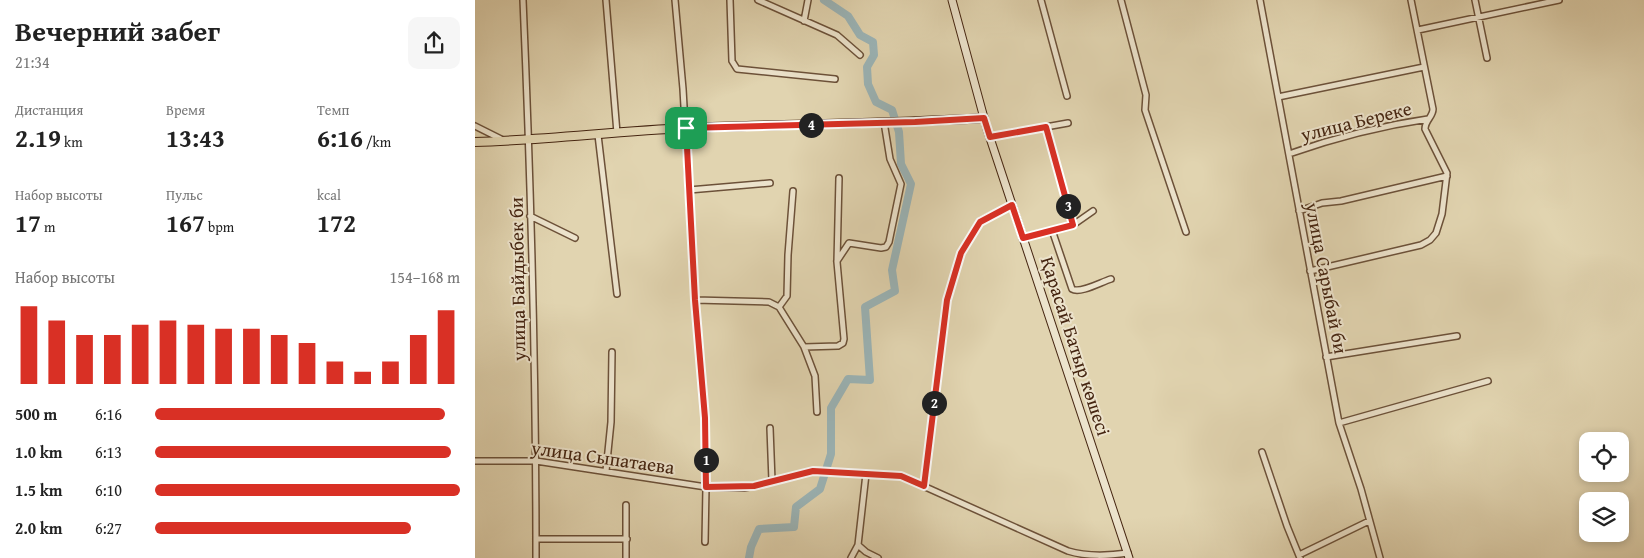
<!DOCTYPE html>
<html lang="ru">
<head>
<meta charset="utf-8">
<style>
  :root { --surface:#fff; --page:#f6f6f6; --text:#222; --muted:#767676; --accent:#d93025 }
  body { margin:0; font-family:"Gentium Book Plus",serif; background:var(--page); color:var(--text); height:100vh; display:flex; flex-direction:column; font-size:19px; white-space:nowrap }
  * { box-sizing:border-box; margin:0 }
  p { font-size:16px; color:var(--muted) }
  .icon { flex:none; width:28px; height:28px; fill:none; stroke:currentColor; stroke-width:2; stroke-linecap:round; stroke-linejoin:round }
  .map { position:relative; flex:1; overflow:hidden }
  .sheet { display:flex; flex-direction:column; background:var(--surface); width:475px }
  .sheet>* { flex:none }
  .buttons { position:absolute; left:1104px; top:432px; display:grid; gap:10px }
  .buttons a { display:grid; place-items:center; width:50px; height:50px; border-radius:10px; background:var(--surface); box-shadow:0 2px 8px #0003; font-size:25px }
  .pin { position:absolute; display:grid; place-items:center; width:42px; height:42px; color:#fff; margin:-21px; border-radius:10px; box-shadow:0 2px 8px #0006 }
  .km { position:absolute; width:25px; height:25px; margin:-12px; border-radius:50%; background:#222; color:#fff; font-size:14px; line-height:25px; text-align:center }
  .round { display:grid; place-items:center; flex:none; width:52px; height:52px; border-radius:10px; background:var(--page) }
  .overview { display:flex; align-items:center; justify-content:space-between; height:85px; padding:0 15px }
  h1 { font-size:28px; font-weight:700; line-height:38px }
  .stats { display:grid; grid-template-columns:repeat(3,1fr); gap:8px; height:85px; padding:5px 15px }
  .stats div { display:grid; align-content:center }
  .stats b { font-size:25px; font-weight:700 }
  .stats small { font-size:14px; font-weight:400 }
  .stats p { font-size:14px }
  .chart { height:140px; padding:10px 15px }
  .chart p { display:flex; justify-content:space-between }
  .chart svg { width:100%; height:90px; margin-top:5px; stroke:var(--accent); stroke-width:6 }
  ul { padding:0 15px; list-style:none; font-size:16px }
  li { display:grid; grid-template-columns:80px 60px 1fr; align-items:center; height:38px }
  li i { height:12px; border-radius:6px; background:var(--accent) }
  main { display:flex; flex:1; min-height:0 }
  .map>svg:first-child { display:block }
</style>
</head>
<body>
<main>
<section class="sheet">
<div class="overview"><div><h1>Вечерний забег</h1><p>21:34</p></div><a class="round"><svg class="icon" aria-label="share" viewBox="0 0 24 24"><path d="M12 15V3M7 8l5-5 5 5M5 13v7h14v-7"/></svg></a></div>
<div class="stats">
<div><p>Дистанция</p><b>2.19<small> km</small></b></div>
<div><p>Время</p><b>13:43</b></div>
<div><p>Темп</p><b>6:16<small> /km</small></b></div>
</div>
<div class="stats">
<div><p>Набор высоты</p><b>17<small> m</small></b></div>
<div><p>Пульс</p><b>167<small> bpm</small></b></div>
<div><p>kcal</p><b>172</b></div>
</div>
<div class="chart"><p><span>Набор высоты</span>154–168 m</p>
<svg viewBox="0 0 160 44" preserveAspectRatio="none"><path d="M5 44V6M15 44V13M25 44V20M35 44V20M45 44V15M55 44V13M65 44V15M75 44V17M85 44V17M95 44V20M105 44V24M115 44V33M125 44V38M135 44V33M145 44V20M155 44V8"/></svg>
</div>
<ul>
<li><b>500 m</b>6:16<i style="width:95%"></i></li>
<li><b>1.0 km</b>6:13<i style="width:97%"></i></li>
<li><b>1.5 km</b>6:10<i style="width:100%"></i></li>
<li><b>2.0 km</b>6:27<i style="width:84%"></i></li>
</ul>
</section>
<div class="map">
<svg width="1169" height="558" viewBox="0 0 1169 558">
  <rect width="100%" height="100%" fill="#e1d4b0"/>
  <filter id="stains"><feTurbulence type="fractalNoise" baseFrequency=".004" numOctaves="4"/><feColorMatrix values="0 0 0 0 .2 0 0 0 0 .09 0 0 0 0 .02 0 0 0 .5 -.17"/></filter>
  <radialGradient id="worn" r=".72"><stop offset=".6" stop-color="#630" stop-opacity="0"/><stop offset="1" stop-color="#630" stop-opacity=".3"/></radialGradient>
  <g fill="none" stroke-linecap="round" stroke-linejoin="round">
    <path stroke="#9bb5b8" stroke-width="8" d="M274,558l2,-11 8,-18 35,-2 2,-20 24,-18 11,-35v-46l17,-29 22,1 -5,-73 30,-16 -3,-21 19,-86 -10,-20 -2,-32 -7,-22 -16,-8 -8,-18 -1,-17 7,-12 -1,-13 -13,-7 -12,-19 -24,-16"/>
    <defs>
      <path id="street" d="M48,0c8,186 13,372 13,558
        M131,0l11,133
        M200,0l8,89 12,211 10,117 1,70 -1,55
        M255,0l2,61 5,8 98,10
        M283,0l79,35 23,20
        M566,0l26,96
        M646,0l25,95 -1,15 41,122
        M785,0l79,423 22,66 19,69
        M1000,0l12,58
        M329,21l4,-21
        M943,30l141,-30
        M803,97l146,-30
        M0,126l28,14
        M571,127l27,98
        M123,135l19,159
        M515,137l78,-14
        M814,154c45,-16 91,-28 139,-35
        M214,190l81,-7
        M824,211l23,-8 19,-2 106,-25
        M55,216l45,22
        M577,230l20,59c8,5 29,-7 39,-10
        M547,238l51,-13 20,-14
        M362,261l12,-18 32,5 5,-1 3,-5 12,-58 -11,-25 -6,-37
        M835,271l111,-26 9,-5 6,-7 6,-19 5,-41 -22,-44c0,-9 8,-12 8,-20l-22,-109
        M220,300l74,2 10,5 25,40 34,-1 5,-3 1,-4 -7,-77 2,-84
        M304,307l8,-11 1,-41 5,-64
        M329,347l11,29 2,36
        M851,357l131,-21
        M864,423l149,-42
        M295,428l2,53
        M787,452l25,74 13,32
        M0,461h61l170,26 38,1 10,-2 59,-15 88,5 167,75c20,6 39,5 60,2
        M131,471l5,-49 1,-70
        M449,486l23,-186 14,-47 19,-32 32,-16
        M61,539h91
        M383,545l8,7 12,6
        M824,555l70,-34
        M151,558v-53
        M376,558l7,-13 8,-71"/>
      <path id="secondary" d="M477,0l35,129 142,429"/>
      <path id="primary" d="M0,142c71,-2 142,-11 213,-14 98,-4 197,-4 296,-10"/>
    </defs>
    <use href="#street" stroke="#6c5139" stroke-width="8"/>
    <use href="#secondary" stroke="#452511" stroke-width="9"/>
    <use href="#primary" stroke="#452511" stroke-width="10"/>
    <use href="#street" stroke="#ece3cc" stroke-width="5"/>
    <use href="#secondary" stroke="#ece3cc" stroke-width="7"/>
    <use href="#primary" stroke="#e1d4b0" stroke-width="8"/>
  </g>
  <g fill="none" stroke-linecap="round" stroke-linejoin="round">
    <defs>
      <path id="route" d="M509,118l6,19 56,-10 27,98 -50,13 -11,-33 -32,17 -19,31 -14,47 -23,186 -23,-10 -88,-5 -59,15 -48,1 -1,-69 -10,-118 -9,-172 229,-6z"/>
    </defs>
    <use href="#route" stroke="#fff" stroke-width="10"/>
    <use href="#route" stroke="#d93025" stroke-width="6"/>
  </g>
  <g text-anchor="middle" stroke-width="4" stroke-linejoin="round" paint-order="stroke">
    <g font-size="19" fill="#452511" stroke="#ece3cc">
      <text transform="translate(881 121) rotate(-14)" y="7">улица Береке</text>
      <text transform="translate(852 278) rotate(79)" y="7">улица Сарыбай би</text>
      <text transform="translate(42 279) rotate(-91)" y="7">улица Байдыбек би</text>
      <text transform="translate(601 346) rotate(72)" y="7">Қарасай Батыр көшесі</text>
      <text transform="translate(128 457) rotate(8)" y="7">улица Сыпатаева</text>
    </g>
  </g>
  <rect width="100%" height="100%" filter="url(#stains)"/>
  <rect width="100%" height="100%" fill="url(#worn)"/>
</svg>
<div class="buttons">
<a><svg class="icon" aria-label="locate" viewBox="0 0 24 24"><circle cx="12" cy="12" r="6"/><path d="M12 2v4M12 18v4M2 12h4M18 12h4"/></svg></a>
<a><svg class="icon" aria-label="layers" viewBox="0 0 24 24"><path d="M12 4l9 5-9 5-9-5zM3 14l9 5 9-5"/></svg></a>
</div>
<div class="pin" style="left:211px;top:128px;background:#1e9e55"><svg class="icon" aria-label="arrive" viewBox="0 0 24 24"><path d="M6 21V4h12l-3 4 3 4H6"/></svg></div>
<b class="km" style="left:231px;top:460px">1</b>
<b class="km" style="left:459px;top:403px">2</b>
<b class="km" style="left:593px;top:206px">3</b>
<b class="km" style="left:336px;top:125px">4</b>
</div>
</main>
</body>
</html>
